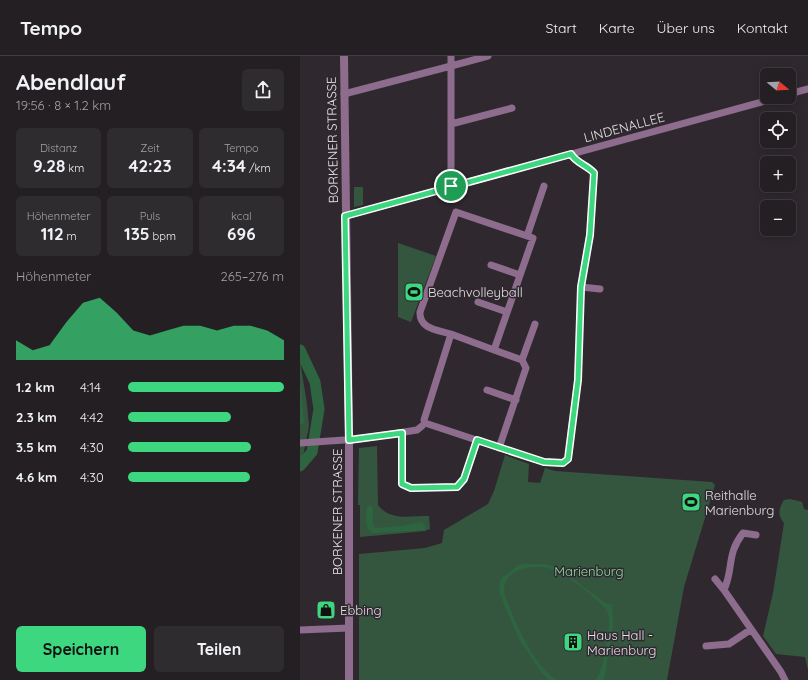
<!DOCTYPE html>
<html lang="de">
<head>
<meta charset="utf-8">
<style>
  :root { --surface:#231f23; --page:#2f2c30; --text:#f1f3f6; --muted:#a3a2a6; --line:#403d41; --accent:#3cd77e }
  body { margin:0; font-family:Quicksand,sans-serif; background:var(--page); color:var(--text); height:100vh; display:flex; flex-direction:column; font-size:15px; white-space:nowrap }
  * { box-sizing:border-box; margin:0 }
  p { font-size:13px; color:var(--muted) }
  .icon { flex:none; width:22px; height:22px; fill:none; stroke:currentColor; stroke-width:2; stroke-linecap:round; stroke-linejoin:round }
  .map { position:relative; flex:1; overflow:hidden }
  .sheet { display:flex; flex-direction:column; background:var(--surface); width:300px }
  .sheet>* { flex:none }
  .needle { width:26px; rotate:108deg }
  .tools { position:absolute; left:460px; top:12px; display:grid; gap:8px }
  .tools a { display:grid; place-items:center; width:36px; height:36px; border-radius:6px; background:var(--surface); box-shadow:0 2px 10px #0003,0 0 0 1px var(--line); font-size:20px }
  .pin { position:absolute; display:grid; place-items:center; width:34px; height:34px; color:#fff; margin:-17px; border:2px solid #fff; border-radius:50%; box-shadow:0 1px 4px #0007 }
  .round { display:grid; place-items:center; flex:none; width:42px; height:42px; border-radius:6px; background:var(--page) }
  .overview { display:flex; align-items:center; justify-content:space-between; height:68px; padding:0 16px }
  h1 { font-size:22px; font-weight:700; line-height:30px }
  .metrics { display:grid; grid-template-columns:repeat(3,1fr); gap:6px; height:68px; padding:4px 16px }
  .metrics div { display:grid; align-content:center; border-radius:6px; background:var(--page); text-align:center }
  .metrics b { font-size:17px; font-weight:700 }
  .metrics small { font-size:11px; font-weight:400 }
  .metrics p { font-size:11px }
  .chart { height:112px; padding:8px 16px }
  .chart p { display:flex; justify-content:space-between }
  .chart svg { width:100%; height:72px; margin-top:4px; fill:var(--accent); opacity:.7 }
  .button { display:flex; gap:8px; margin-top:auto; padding:8px 16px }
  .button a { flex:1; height:46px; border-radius:6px; background:var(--accent); color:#111; font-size:16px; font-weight:700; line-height:46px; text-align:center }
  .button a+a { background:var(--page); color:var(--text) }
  ul { padding:0 16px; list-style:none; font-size:13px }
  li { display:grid; grid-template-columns:64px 48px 1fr; align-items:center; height:30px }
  li i { height:10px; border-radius:5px; background:var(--accent) }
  header { display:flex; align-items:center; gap:24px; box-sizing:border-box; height:56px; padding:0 20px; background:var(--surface); border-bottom:1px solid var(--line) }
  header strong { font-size:19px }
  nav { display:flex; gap:22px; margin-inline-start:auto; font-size:14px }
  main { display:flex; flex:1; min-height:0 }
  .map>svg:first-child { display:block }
</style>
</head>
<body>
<header>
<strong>Tempo</strong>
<nav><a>Start</a><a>Karte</a><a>Über uns</a><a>Kontakt</a></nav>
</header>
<main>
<section class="sheet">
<div class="overview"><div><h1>Abendlauf</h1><p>19:56 · 8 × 1.2 km</p></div><a class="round"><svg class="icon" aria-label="share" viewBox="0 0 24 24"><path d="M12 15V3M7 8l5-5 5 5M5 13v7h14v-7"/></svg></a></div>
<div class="metrics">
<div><p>Distanz</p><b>9.28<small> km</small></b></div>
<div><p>Zeit</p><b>42:23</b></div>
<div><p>Tempo</p><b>4:34<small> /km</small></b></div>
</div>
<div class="metrics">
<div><p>Höhenmeter</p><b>112<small> m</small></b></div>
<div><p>Puls</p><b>135<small> bpm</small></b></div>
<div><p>kcal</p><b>696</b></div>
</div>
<div class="chart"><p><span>Höhenmeter</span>265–276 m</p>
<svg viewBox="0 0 160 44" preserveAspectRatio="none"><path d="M0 44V32L10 38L20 35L30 21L40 9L50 6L60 15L70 26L80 29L90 26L100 23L110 23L120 26L130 23L140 23L150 26L160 32V44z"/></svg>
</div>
<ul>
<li><b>1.2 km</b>4:14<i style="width:100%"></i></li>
<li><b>2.3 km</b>4:42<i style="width:66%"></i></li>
<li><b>3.5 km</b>4:30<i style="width:79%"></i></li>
<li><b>4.6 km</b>4:30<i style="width:78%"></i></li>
</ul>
<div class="button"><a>Speichern</a><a>Teilen</a></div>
</section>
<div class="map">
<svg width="508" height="624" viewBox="0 0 508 624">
  <rect width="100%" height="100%" fill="#2f292f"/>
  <path fill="#34563f" d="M54,131h9v18l-9,2z
    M98,187l38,13 -25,66 -13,-5z
    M0,305l7,43 2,22 -6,30 -3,2z
    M77,390l1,59c12,16 32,11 51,11l1,13 -5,2 -65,6v-32h-2l1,-57z
    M205,399l24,9 -1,18 12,1 5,-15 10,3 157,11 3,3 -31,102 -17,93h-308v-126l66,-6 17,-5 2,-13 44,-26 6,-13z
    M490,443l12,3 2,7 4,1v160l-3,-13 -29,-3 -13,-18 10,-43 11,-70c-7,-8 -5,-15 0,-23z"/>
  <path fill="#2e6541" d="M0,325l4,41 -4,3z
    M69,450h3c3,8 -2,15 3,22l27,-2 19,-4 5,4 -1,4 -52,3c-10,-6 -6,-15 -6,-26z
    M223,508h21l13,3 48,36 7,2 1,20 -9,55h-8c6,-9 7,-19 9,-29 2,-12 7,-28 2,-40 -5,-9 -40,-36 -50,-40 -19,-8 -54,-5 -53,21 8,25 30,75 53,88h-8l-7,-7 -22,-32 -21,-49 1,-12 3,-4h2l12,-10z"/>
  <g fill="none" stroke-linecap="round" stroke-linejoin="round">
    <path stroke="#2e6541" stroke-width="11" d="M0,294l15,32 4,27 -7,43 -12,14"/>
    <path stroke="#8e6c8d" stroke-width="7" d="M44,38l107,-28v-10
      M489,38l19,-5
      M151,68l61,-16
      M151,130v-120l37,-10
      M45,160l435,-119
      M227,180l17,-50
      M191,209l29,10
      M281,231l19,2
      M178,246l29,10
      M194,294l28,10 4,8 -27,80
      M222,304l13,-36
      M187,334l29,10
      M124,364l27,-86 43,16 39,-112 -77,-26 -36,100c-1,17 18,18 31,22
      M128,368l115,38 20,1 5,-4 10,-80 3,-92 9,-52 4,-62c-7,-8 -18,-10 -23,-19
      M102,377v51l9,4 46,-1 7,-8 13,-38
      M0,387l59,-4 58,-9 5,-4
      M415,523l9,11 57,82 4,8
      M424,534c10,-22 2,-35 19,-57l13,2
      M0,574l49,-2
      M406,590l23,-2 21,-14"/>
    <path stroke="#8e6c8d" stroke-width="8" d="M44,0l5,384v240"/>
  </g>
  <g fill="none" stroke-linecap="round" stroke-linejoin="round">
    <defs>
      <path id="route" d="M271,98c5,9 16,11 23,19l-4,62 -9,52 -3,93 -10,79 -5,4 -19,-1 -67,-22 -13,39 -7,8 -46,1 -9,-4v-51l-53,7 -4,-224z"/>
    </defs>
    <use href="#route" stroke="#fff" stroke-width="8"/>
    <use href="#route" stroke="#3cd77e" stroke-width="5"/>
  </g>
  <defs>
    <symbol id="stadium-square" viewBox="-11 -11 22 22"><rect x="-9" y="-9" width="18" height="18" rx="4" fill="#3cd77e" stroke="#2f292f"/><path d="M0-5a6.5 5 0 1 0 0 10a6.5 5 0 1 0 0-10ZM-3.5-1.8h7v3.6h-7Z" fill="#111"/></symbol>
    <symbol id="shop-square" viewBox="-11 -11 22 22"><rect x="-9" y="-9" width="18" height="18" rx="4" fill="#3cd77e" stroke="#2f292f"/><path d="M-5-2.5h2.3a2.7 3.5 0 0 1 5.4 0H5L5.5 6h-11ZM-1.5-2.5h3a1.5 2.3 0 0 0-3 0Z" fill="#111"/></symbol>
    <symbol id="building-square" viewBox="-11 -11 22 22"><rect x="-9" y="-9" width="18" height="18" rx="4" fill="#3cd77e" stroke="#2f292f"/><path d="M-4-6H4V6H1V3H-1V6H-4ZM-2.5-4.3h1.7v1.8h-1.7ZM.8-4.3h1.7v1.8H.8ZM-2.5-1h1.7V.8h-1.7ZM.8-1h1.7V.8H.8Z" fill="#111"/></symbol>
  </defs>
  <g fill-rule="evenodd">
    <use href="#stadium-square" x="103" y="225" width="22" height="22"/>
    <use href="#stadium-square" x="380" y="435" width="22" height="22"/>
    <use href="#shop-square" x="15" y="543" width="22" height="22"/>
    <use href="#building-square" x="262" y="575" width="22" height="22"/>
  </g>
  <g text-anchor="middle" stroke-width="3" stroke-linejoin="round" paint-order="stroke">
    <g font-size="13" fill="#e3dfe3" stroke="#2f292f">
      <text transform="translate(324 71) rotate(-15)" y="5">LINDENALLEE</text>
      <text transform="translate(32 84) rotate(-91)" y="5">BORKENER STRASSE</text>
      <text transform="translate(37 456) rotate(-90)" y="5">BORKENER STRASSE</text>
    </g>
    <g font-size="13" fill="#e3dfe3" stroke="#2f292f" text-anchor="start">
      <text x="128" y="241">Beachvolleyball</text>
      <text x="405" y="444">Reithalle<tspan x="405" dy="15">Marienburg</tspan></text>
      <text x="40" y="559">Ebbing</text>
      <text x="287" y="584">Haus Hall -<tspan x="287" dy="15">Marienburg</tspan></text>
    </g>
    <g font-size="13" fill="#8cdea5" stroke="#2f292f">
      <text x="289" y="520">Marienburg</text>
    </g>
  </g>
</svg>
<div class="tools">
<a><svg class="needle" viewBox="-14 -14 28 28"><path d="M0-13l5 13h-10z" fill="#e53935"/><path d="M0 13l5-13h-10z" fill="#a3a2a6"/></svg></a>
<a><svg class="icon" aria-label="locate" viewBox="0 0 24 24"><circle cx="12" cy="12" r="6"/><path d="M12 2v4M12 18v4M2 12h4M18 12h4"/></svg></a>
<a>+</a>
<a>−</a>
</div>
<div class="pin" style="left:151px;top:130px;background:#1e9e55"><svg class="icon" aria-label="arrive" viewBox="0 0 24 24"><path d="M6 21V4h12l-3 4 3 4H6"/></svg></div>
</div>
</main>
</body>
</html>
